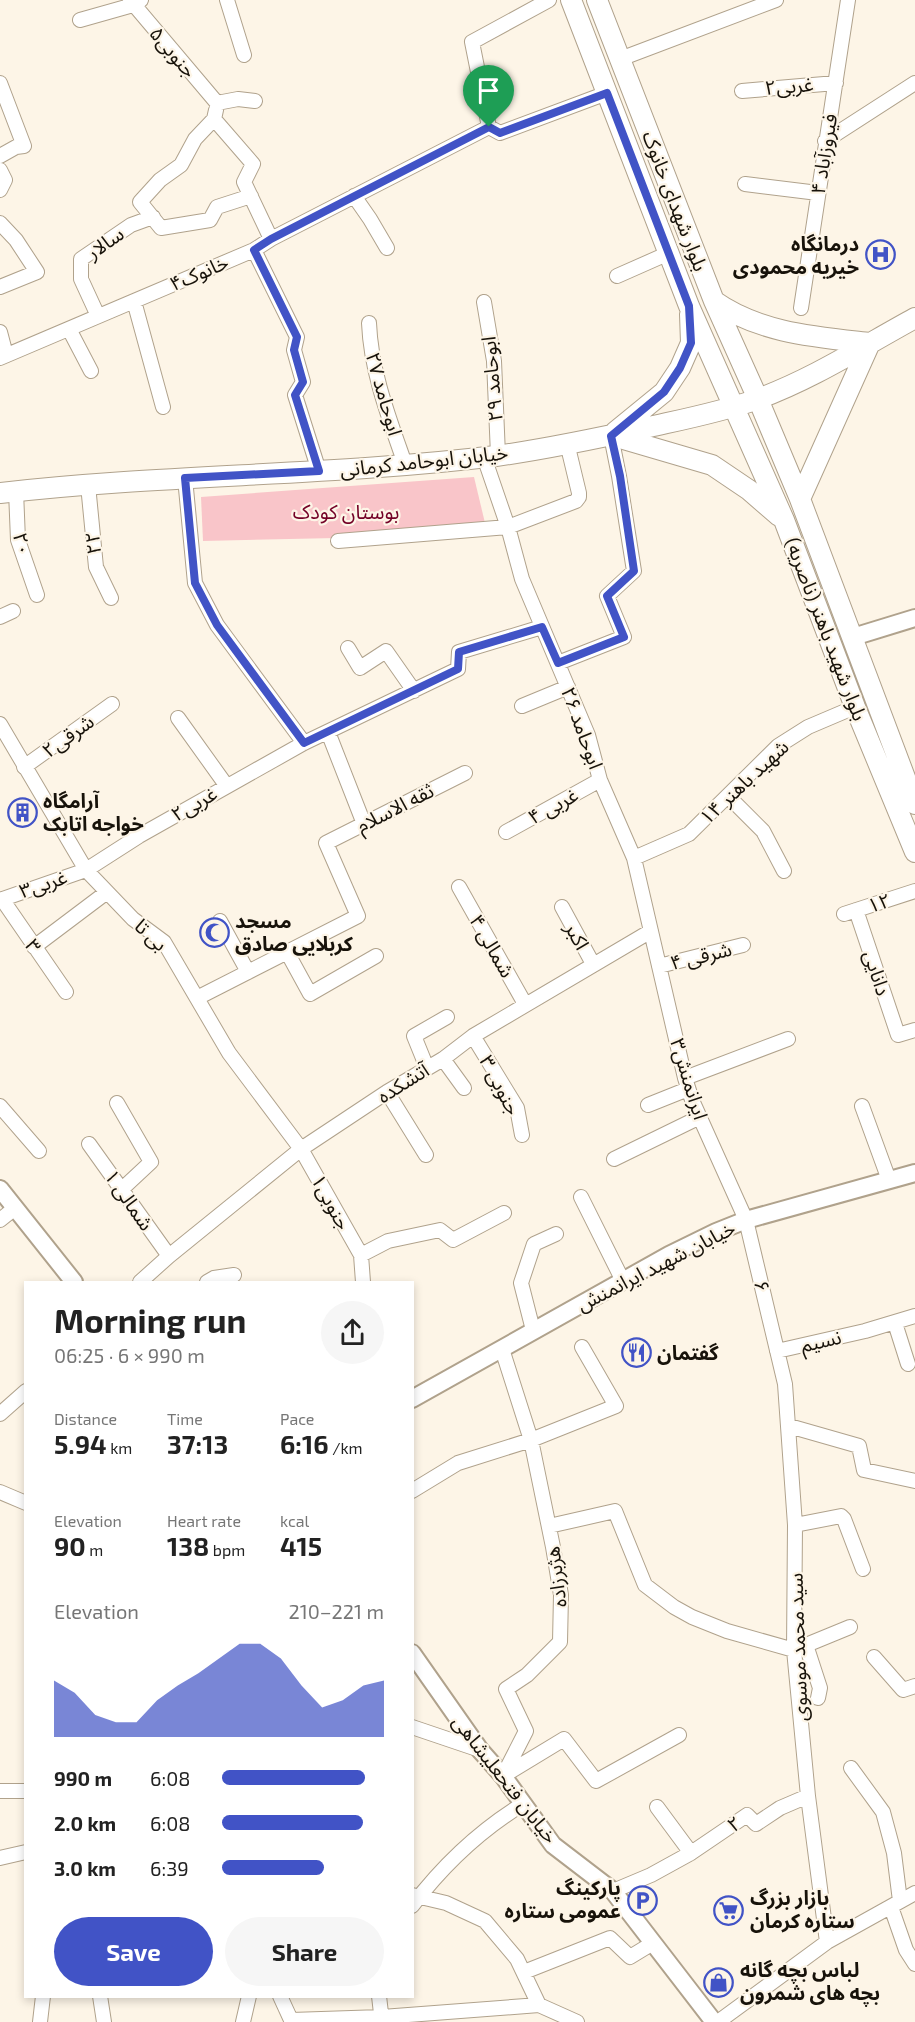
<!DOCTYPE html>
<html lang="en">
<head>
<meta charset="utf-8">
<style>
  :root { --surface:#fff; --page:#f6f6f6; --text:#222; --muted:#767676; --accent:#4153c6 }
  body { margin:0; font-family:"Exo 2","Noto Sans Arabic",sans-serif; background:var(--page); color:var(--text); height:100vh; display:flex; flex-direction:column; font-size:22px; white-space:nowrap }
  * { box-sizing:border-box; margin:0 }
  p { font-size:20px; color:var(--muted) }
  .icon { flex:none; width:33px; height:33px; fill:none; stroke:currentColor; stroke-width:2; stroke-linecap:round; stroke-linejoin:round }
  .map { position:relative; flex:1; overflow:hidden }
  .side { position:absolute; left:24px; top:1281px; width:390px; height:717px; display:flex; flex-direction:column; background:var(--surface); border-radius:0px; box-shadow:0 3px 9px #0003 }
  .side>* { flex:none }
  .pin { position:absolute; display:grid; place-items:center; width:51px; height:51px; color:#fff; margin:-62px -26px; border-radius:50% 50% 50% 0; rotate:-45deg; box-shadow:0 0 6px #0007 }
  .pin .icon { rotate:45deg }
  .round { display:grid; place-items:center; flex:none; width:63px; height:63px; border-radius:32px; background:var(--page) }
  .overview { display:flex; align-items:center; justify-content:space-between; height:102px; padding:0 30px }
  h1 { font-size:33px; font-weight:700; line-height:45px }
  .figures { display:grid; grid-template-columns:repeat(3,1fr); gap:9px; height:102px; padding:6px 30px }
  .figures div { display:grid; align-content:center }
  .figures b { font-size:26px; font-weight:700 }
  .figures small { font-size:16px; font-weight:400 }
  .figures p { font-size:16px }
  .chart { height:168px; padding:12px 30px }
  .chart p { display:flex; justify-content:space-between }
  .chart svg { width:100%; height:108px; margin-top:6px; fill:var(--accent); opacity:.7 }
  .button { display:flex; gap:12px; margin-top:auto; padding:12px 30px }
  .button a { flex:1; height:69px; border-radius:36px; background:var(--accent); color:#fff; font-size:24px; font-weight:700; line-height:69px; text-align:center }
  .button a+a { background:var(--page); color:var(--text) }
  ul { padding:0 30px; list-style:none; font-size:20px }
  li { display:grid; grid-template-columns:96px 72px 1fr; align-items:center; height:45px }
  li i { height:15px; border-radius:8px; background:var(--accent) }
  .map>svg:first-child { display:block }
</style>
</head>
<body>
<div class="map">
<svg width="915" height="2022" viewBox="0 0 915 2022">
  <rect width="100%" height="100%" fill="#fdf5e7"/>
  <path fill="#f9c5c9" d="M474,477l11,46 -149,15 -133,3 -2,-44z"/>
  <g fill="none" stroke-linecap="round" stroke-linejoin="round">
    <defs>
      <path id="minor" d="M130,0l87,103 21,-4 17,2
        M227,0l17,55
        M80,20l53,-15 8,-5
        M620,59l156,-59
        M0,83l24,63 -8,1 -16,9
        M742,91l94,-8
        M216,110l-2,9 39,45 -9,18 27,57
        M214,119l-19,20 -14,26 -21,15 -20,22 21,26 49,-8 7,-13 34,-11
        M489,127l-17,-85 77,-42
        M489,127l11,6 107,-40
        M825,141l90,-58
        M0,170l5,10 -5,10
        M745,184l73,9
        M354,196l16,23 17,29
        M0,223l16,17 21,32 -37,15
        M254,250l43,87 -3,13 9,32 -8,13 24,76
        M617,276l52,-23
        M134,301l29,106
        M484,302l10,59 4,94
        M801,308l47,-308
        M98,316l-17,-37v-20l50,-34 22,-8
        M369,323c2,49 20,95 36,141
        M69,329l22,42
        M0,332l6,23
        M0,358l254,-108 17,-11 218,-112
        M484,457l24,70 14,52 66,156 12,45 34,78 51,220 7,22 54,120 39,164 10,141 -1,125 14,146 19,146
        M185,478l10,105 22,42 87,118
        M88,485l8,82 15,31
        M16,491l2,49 19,55
        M338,541l170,-14 68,-26 3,-4v-4l-12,-50
        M0,617l13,-6
        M348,648l12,20 26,-17 28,40
        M558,663l66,-26 -17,-41 27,-25 -15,-95 -8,-40
        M522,706l46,-19
        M178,718l48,67
        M0,724l86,146 47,49 31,23 65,111 72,96 60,106 2,27
        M328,732l36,92
        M24,767l88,-63
        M728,796l35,35 21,40
        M506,832l94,-52
        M634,858l55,-24 89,-88 30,-19 47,-20
        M459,887l66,117
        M2,899l64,93
        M0,900l86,-30 53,-34 165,-93 154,-74 1,-17 83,-25
        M562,907l31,57
        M856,910l42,125 17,-5
        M844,914l71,-23
        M220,921l28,51
        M34,947l73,-55
        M287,952l23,42 66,-38
        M659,966l84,-21
        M197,998l161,-82 -32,-73 139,-70
        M473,1036l44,72 5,27
        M443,1059l21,29
        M427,1068l-13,-32 33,-19
        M685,1078l103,-39
        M387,1092l39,63
        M117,1103l34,59 -30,28
        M648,1105l40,-16
        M0,1106l39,45
        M862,1106l27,74
        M89,1144l80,112
        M614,1159l86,-42
        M581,1197l42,84
        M0,1220l15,-12
        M361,1255l27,-14 52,-11 13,10 51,-27
        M140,1282l29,-26 132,-107 86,-57 56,-33 30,-23 178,-105
        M207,1282l7,-4 20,-3
        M895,1323l13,41
        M533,1330l-12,-47 13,-39 22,-10
        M502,1349l29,91 22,107 8,48 -1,47 -33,33 -21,14 20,42 -23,45
        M777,1351l88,-20 50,-15
        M0,1414l26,-23
        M789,1426l70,20 5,24 51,11
        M412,1491l46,-28 73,-23 85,-34 -34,-59
        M0,1492l26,11
        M795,1525l46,-9 3,3 19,50
        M549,1526l66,-15 30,74 29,22 18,10 35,14 67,19 56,-23
        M806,1645l14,43 -2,10
        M874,1657l29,33 12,-4
        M412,1727l68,23
        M851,1768l32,44 11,41 6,48
        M503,1776l61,-37 32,42 83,-46
        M0,1791h26
        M657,1807l34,46
        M0,1858l26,-6
        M613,1891l38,-16 40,-22 56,-38 9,9 24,-16 28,-12
        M412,1895l34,8 39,18 32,38 22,46
        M412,1906c32,-42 67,-75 111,-102
        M891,1907l15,43 9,14
        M524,1972l86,-34 20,19 23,-14
        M100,1996l4,26
        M280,1996l11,24 91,-3 157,-12 38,17
        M379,1996l3,26
        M40,2022l3,-26
        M243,2022l6,-26
        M718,2022l109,-80 88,-49"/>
      <path id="tertiary" d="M853,637l62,-19
        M0,1189l74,93
        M412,1399l257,-144 47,-23 30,-12 169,-47
        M412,1653l68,97 23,26 50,69 60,46 101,131"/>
      <path id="secondary" d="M571,0l118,306 95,214 71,187 60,145
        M597,0l117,301 44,98 42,100 115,305
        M714,301c45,32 102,36 156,42l-70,156
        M615,432l49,-40 16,-24 11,-25 -1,-29
        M613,436l99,29 37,25 30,26
        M0,493c165,-19 331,-17 496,-37 51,-7 103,-18 153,-29 36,-8 72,-15 106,-27 56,-20 107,-53 160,-82"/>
    </defs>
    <use href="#minor" stroke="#b0a28c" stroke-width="16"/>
    <use href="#tertiary" stroke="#b0a28c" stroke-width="20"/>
    <use href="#secondary" stroke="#b0a28c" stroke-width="22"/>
    <use href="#minor" stroke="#fff" stroke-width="14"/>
    <use href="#tertiary" stroke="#fff" stroke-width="16"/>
    <use href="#secondary" stroke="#fff" stroke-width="20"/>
  </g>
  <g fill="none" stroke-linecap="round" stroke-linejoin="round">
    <defs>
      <path id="route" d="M607,93l82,213 2,37 -11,25 -16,24 -53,44 9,40 14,95 -27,25 17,41 -66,26 -16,-36 -83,25 -1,17 -154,74 -87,-118 -22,-42 -10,-105 134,-7 -24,-76 8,-13 -9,-32 3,-13 -43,-87 17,-11 218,-112 11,6z"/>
    </defs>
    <use href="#route" stroke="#fff" stroke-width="12"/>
    <use href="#route" stroke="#4153c6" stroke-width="8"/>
  </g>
  <defs>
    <symbol id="hospital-ring" viewBox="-11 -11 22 22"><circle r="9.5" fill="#fdf5e7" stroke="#4153c6" stroke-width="1.5"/><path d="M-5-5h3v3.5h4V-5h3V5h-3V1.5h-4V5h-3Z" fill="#4153c6"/></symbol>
    <symbol id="building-ring" viewBox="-11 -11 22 22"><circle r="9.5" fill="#fdf5e7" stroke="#4153c6" stroke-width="1.5"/><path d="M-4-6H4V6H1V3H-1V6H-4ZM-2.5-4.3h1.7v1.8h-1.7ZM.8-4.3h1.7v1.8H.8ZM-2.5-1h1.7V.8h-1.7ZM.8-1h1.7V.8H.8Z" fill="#4153c6"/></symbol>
    <symbol id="mosque-ring" viewBox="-11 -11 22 22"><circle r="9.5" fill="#fdf5e7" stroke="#4153c6" stroke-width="1.5"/><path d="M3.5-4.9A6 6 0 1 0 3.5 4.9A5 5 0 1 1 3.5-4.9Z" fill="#4153c6"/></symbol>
    <symbol id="restaurant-ring" viewBox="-11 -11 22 22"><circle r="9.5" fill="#fdf5e7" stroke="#4153c6" stroke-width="1.5"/><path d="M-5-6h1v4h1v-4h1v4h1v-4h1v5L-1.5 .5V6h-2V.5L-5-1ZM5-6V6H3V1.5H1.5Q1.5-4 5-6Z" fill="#4153c6"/></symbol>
    <symbol id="parking-ring" viewBox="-11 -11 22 22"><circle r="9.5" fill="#fdf5e7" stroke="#4153c6" stroke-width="1.5"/><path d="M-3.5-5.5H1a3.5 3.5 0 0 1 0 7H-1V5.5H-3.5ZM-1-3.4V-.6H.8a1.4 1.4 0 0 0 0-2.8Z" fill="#4153c6"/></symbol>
    <symbol id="supermarket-ring" viewBox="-11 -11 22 22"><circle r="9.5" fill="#fdf5e7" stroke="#4153c6" stroke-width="1.5"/><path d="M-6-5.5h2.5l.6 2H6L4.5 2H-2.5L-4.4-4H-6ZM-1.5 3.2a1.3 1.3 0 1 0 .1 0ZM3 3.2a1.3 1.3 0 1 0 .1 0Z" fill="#4153c6"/></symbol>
    <symbol id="shop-ring" viewBox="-11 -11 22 22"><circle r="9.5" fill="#fdf5e7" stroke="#4153c6" stroke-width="1.5"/><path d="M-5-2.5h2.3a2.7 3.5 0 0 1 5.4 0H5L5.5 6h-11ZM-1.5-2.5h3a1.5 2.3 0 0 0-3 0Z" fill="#4153c6"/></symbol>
  </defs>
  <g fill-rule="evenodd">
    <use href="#hospital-ring" x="864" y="238" width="33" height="33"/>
    <use href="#building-ring" x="6" y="796" width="33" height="33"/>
    <use href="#mosque-ring" x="198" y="916" width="33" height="33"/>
    <use href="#restaurant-ring" x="620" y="1336" width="33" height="33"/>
    <use href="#parking-ring" x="626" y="1884" width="33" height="33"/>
    <use href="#supermarket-ring" x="712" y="1894" width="33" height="33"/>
    <use href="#shop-ring" x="702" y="1966" width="33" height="33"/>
  </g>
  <g text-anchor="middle" stroke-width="4.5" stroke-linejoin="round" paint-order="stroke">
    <g font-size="20" fill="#17120a" stroke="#fdf5e7">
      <text transform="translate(173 52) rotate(49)" y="7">جنوبی۵</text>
      <text transform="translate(789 86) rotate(-5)" y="7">غربی۲</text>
      <text transform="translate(824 154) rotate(-81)" y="7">فیروزآباد ۴</text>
      <text transform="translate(675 201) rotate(69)" y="7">بلوار شهدای خانوک</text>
      <text transform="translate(105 243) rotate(-35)" y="7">سالار</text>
      <text transform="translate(199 273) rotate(-23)" y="7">خانوک۴</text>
      <text transform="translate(492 379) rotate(-95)" y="7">ابوحامد ۲۹</text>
      <text transform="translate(384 394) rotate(74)" y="7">ابوحامد ۲۷</text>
      <text transform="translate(424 461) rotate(-6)" y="7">خیابان ابوحامد کرمانی</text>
      <text transform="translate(93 543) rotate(-96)" y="7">۲۲</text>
      <text transform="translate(22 544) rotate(78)" y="7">۲۰</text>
      <text transform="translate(826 629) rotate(69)" y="7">بلوار شهید باهنر (ناصریه)</text>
      <text transform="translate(582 728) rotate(70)" y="7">ابوحامد ۲۶</text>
      <text transform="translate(68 736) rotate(-36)" y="7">شرقی۲</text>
      <text transform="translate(744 782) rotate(-43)" y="7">شهید باهنر ۱۴</text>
      <text transform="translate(194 804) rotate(-30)" y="7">غربی۲</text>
      <text transform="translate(553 806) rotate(-29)" y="7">۴ غربی</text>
      <text transform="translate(395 808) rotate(-27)" y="7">ثقه الاسلام</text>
      <text transform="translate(43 884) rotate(-19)" y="7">غربی۳</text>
      <text transform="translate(879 903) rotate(-18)" y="7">۱۲</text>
      <text transform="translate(151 935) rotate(43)" y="7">بی تا</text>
      <text transform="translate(577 936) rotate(61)" y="7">اکبر</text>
      <text transform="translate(33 946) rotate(55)" y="7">۳</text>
      <text transform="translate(492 946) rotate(60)" y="7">۴ شمالی</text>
      <text transform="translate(701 956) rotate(-14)" y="7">۴ شرقی</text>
      <text transform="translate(877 973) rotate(72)" y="7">دانایی</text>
      <text transform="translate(689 1079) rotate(73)" y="7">ایرانمنش۳</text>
      <text transform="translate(403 1083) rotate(-32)" y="7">آتشکده</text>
      <text transform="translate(500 1085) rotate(62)" y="7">۳ جنوبی</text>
      <text transform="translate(129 1200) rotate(55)" y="7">۱ شمالی</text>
      <text transform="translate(331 1202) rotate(61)" y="7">جنوبی۱</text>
      <text transform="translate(656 1266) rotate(-27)" y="7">خیابان شهید ایرانمنش</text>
      <text transform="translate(762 1286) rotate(76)" y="7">۶</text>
      <text transform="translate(821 1341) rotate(-13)" y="7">نسیم</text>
      <text transform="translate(556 1577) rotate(-97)" y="7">هژبرزاده</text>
      <text transform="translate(798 1647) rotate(-92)" y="7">سید محمد موسوی</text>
      <text transform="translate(505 1779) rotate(52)" y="7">خیابان فتحعلیشاهی</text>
      <text transform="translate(734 1824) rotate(-34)" y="7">۲</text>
    </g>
    <g font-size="20" font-weight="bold" fill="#17120a" stroke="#fdf5e7" text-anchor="start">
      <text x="859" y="251" text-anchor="end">درمانگاه<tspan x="859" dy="23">خیریه محمودی</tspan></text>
      <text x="43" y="808">آرامگاه<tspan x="43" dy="23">خواجه اتابک</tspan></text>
      <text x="235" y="928">مسجد<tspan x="235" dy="23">کربلایی صادق</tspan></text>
      <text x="657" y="1360">گفتمان</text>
      <text x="621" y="1895" text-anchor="end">پارکینگ<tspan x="621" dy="23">عمومی ستاره</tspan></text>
      <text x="750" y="1905">بازار بزرگ<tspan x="750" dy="23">ستاره کرمان</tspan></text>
      <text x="740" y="1977">لباس بچه گانه<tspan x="740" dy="23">بچه های شمرون</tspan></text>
    </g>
    <g font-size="20" fill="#730126" stroke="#fdf5e7">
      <text x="346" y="519">بوستان کودک</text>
    </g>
  </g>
</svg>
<div class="pin" style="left:489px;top:127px;background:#1e9e55"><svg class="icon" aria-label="arrive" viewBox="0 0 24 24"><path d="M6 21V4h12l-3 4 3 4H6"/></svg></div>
<section class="side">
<div class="overview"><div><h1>Morning run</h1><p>06:25 · 6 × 990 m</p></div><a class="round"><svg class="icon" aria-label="share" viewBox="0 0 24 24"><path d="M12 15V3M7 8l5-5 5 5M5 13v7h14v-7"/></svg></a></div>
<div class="figures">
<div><p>Distance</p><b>5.94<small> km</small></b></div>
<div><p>Time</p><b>37:13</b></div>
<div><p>Pace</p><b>6:16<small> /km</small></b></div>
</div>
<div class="figures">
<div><p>Elevation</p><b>90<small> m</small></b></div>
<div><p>Heart rate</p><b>138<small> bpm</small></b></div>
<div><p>kcal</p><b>415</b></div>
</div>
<div class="chart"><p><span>Elevation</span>210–221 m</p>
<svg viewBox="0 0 160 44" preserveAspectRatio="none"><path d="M0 44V21L10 26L20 35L30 38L40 38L50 29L60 23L70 18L80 12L90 6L100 6L110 12L120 23L130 32L140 29L150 23L160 21V44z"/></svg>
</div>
<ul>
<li><b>990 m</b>6:08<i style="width:88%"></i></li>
<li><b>2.0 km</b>6:08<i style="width:87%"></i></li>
<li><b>3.0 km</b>6:39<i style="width:63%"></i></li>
</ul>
<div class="button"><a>Save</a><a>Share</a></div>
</section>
</div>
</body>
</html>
